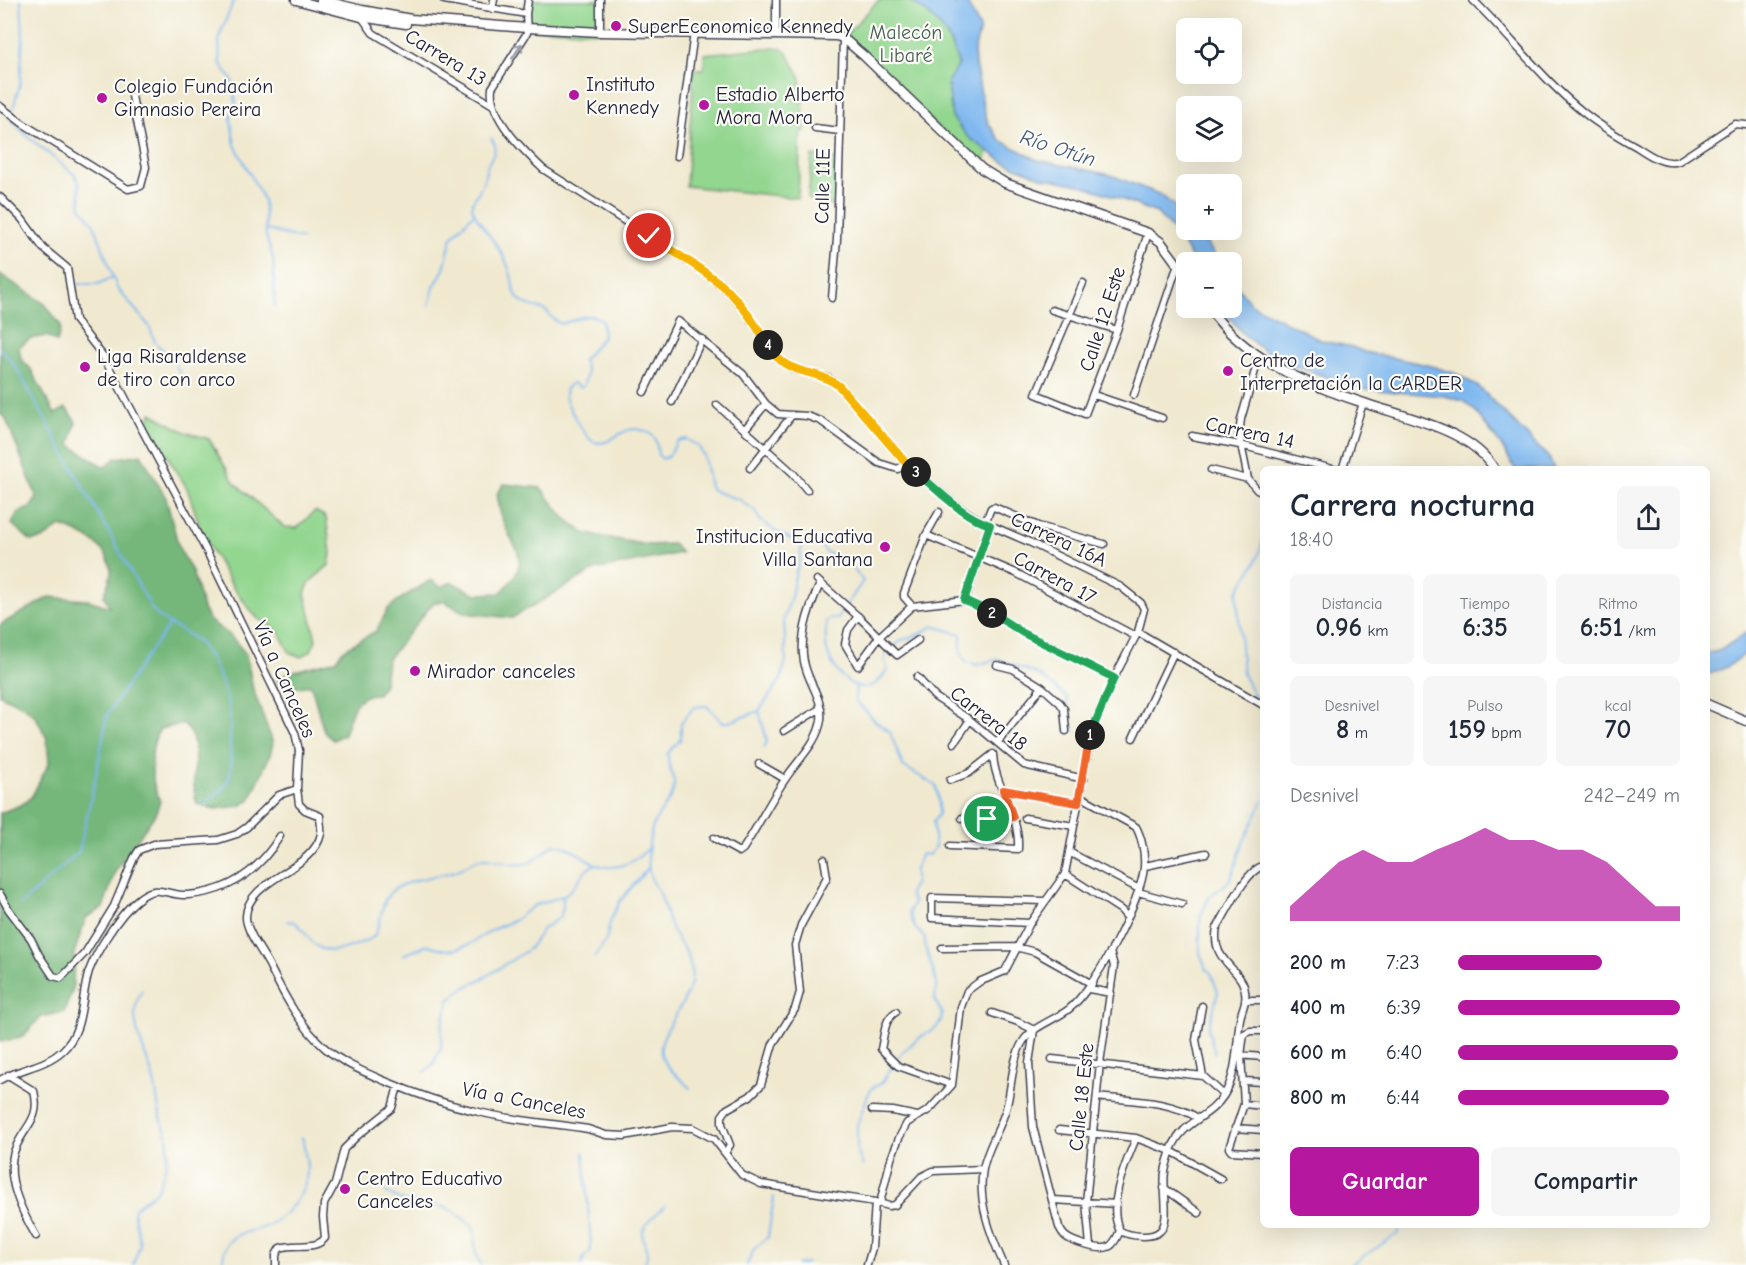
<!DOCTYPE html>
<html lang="es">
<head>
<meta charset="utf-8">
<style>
  :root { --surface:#fff; --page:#f6f6f7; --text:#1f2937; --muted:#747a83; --accent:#b5179e }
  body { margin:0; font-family:"Comic Neue",sans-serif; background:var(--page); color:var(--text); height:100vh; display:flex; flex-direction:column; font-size:22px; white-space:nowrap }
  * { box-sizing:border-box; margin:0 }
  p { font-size:20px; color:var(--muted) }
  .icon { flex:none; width:33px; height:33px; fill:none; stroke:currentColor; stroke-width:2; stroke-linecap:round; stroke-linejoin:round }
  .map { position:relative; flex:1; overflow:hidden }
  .panel { position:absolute; left:1260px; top:466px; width:450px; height:762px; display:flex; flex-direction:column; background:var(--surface); border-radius:9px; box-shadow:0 6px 24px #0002 }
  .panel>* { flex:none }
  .controls { position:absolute; left:1176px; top:18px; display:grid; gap:12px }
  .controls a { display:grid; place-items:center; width:66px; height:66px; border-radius:9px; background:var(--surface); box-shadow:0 6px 24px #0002; font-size:30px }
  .pin { position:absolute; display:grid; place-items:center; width:51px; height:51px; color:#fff; margin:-26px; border:3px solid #fff; border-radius:50%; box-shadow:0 2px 6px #0007 }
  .km { position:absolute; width:30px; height:30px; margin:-15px; border-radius:50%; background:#222; color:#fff; font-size:16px; line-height:30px; text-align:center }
  .round { display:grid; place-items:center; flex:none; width:63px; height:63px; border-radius:9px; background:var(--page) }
  .summary { display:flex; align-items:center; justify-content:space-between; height:102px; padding:0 30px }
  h1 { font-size:33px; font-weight:700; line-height:45px }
  .figures { display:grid; grid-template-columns:repeat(3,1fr); gap:9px; height:102px; padding:6px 30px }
  .figures div { display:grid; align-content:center; border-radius:9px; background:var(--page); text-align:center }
  .figures b { font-size:26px; font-weight:700 }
  .figures small { font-size:16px; font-weight:400 }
  .figures p { font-size:16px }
  .chart { height:168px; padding:12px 30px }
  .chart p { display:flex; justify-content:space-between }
  .chart svg { width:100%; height:108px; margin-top:6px; fill:var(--accent); opacity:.7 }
  .action { display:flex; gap:12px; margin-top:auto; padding:12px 30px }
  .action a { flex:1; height:69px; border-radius:9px; background:var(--accent); color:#fff; font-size:24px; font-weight:700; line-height:69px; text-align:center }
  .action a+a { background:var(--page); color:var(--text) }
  ul { padding:0 30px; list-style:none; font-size:20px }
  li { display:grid; grid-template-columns:96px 72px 1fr; align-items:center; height:45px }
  li i { height:15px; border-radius:8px; background:var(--accent) }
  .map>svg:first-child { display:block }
</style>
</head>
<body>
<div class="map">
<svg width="1746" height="1265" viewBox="0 0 1746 1265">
  <rect width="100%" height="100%" fill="#fdfcf7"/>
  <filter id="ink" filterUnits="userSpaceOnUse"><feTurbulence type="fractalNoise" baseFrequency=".0167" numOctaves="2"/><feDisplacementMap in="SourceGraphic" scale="12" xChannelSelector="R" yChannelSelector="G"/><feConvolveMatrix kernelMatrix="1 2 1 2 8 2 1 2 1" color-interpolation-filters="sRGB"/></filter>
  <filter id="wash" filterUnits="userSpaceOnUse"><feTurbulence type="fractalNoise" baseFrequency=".008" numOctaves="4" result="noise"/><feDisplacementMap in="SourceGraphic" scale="24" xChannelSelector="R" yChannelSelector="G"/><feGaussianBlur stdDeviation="1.35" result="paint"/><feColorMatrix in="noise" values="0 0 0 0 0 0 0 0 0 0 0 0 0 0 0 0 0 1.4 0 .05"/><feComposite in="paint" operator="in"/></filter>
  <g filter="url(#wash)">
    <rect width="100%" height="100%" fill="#f0e9d0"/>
    <path fill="#92d68f" stroke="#5a7c65" stroke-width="1.5" d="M528,0h72v32l-73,-4z
      M879,0c9,0 20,0 28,0 25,5 45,41 51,64l-10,18 4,35 36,34 -6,18 -139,-131z
      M776,47l10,4 15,27 4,53 -4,1 -3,66 -112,-12 8,-117h10v-15z
      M812,156l26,3 -1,48 -29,-8z
      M151,413l34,19 24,7 25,43 50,45 13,1 18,-17 11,6 5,36 -2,12 -19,17 -5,11 11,47 -5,11 -10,6 -11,-4 -12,-22 -21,-13 -23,-29 -31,-53 -16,-48 -39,-63z"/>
    <path fill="#75b77a" stroke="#4c6c5a" stroke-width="1.5" d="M0,274l45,30 16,22 -4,16 -10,-6 -17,3 -11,8 2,12 9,9 25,46 11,-6 10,14 -6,23 34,22 12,-9 25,-4 25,44 13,50 13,23 11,38 6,11 21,15 16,19 7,35 20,54 -3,12 -20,45 -10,6 -26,3 -17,-5c-10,-26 9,-59 -14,-80l-23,5c-12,17 -10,54 0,72l-4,12 -41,59 -12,36 -17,10 -12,35 -1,36 -9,23 -23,5 -17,18 -12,5 -12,2v-229l23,-9 9,-8 17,-33 -2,-24 -11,-22 -11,-10 -25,-12v-70l49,-28 39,3 22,7 -6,-11c2,-7 6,-16 7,-23 0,-27 -30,-40 -50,-47l-18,13 -12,2 -19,-17 5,-11 13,-5 7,-10 -31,-79 -6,-5z
      M504,484l37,4 23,29 20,16 63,12 26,-1 8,9 -87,17 -82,48 -47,-5 -21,-12 -11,2 -46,57 -3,24 -6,10c-25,-1 -27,21 -34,40l-11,6 -9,-8 -13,-47 -24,4 -10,-8 10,-8 49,-13 7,-10 33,-19 12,-22 9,-8 34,-21 10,7 11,-5 23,12 25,-1c36,-34 13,-42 2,-75 -3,-8 -3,-16 -5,-24z"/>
    <path fill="#7eb8ef" stroke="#506d95" stroke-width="1.5" d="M908,0h23l26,20 2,-1 -6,-19h13l14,29 -6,22 1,13 9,45 4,14 12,17 37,20 74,15 50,20 25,21v14h11l23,32h-26l-15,-25 -22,-24 -49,-19 -24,-8 -43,-9 -37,-15 -36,-25 -16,-20 -4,-35 10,-18c-7,-29 -24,-50 -50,-64z
      M1232,279l19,25 72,37 29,6 12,5 64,13 29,9 22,13 70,71 5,11h-39l-14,-24 -26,-34 -12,-10 -18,-5 -83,-7 -65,-22 -29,-13 -25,-20 -21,-26h10z
      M1746,633v20l-19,14 -20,8v-22l12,-2z"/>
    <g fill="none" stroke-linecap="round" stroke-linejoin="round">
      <path stroke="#7eb8ef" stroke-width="2" d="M21,0l2,36 -3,48 -10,35 16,16 49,40 4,8 2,24 13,17 23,64 32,38 6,16 19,20 7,13
        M234,0l-15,37 1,26 12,17 2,9 2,15 -5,10v7l4,24 29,56 2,35 7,22 2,49
        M491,138l4,7 -1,8 -7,13 -4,18 -11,19v5c10,23 31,39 38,64 3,8 2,19 8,26 7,10 21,7 29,14 5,5 7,9 14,12 13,-3 29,-14 41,-4l1,17 -20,23 4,12 -3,13 -4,3 -7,-5c-5,3 -8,5 -8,11 0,9 21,45 29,48 20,6 28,-22 53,-10 10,4 10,13 11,23l5,4 6,-3 8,-15 9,-2 12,7 6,10 6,31 4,4 26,9 14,10 6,10 18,13 24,11h15l6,4 3,4 16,7 12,10 9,12 -26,38 -6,-1 -5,4c0,9 -1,21 1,29 9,29 42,55 60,18l-2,-8 1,-8
        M267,230l35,9
        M79,284h19l15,-7
        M429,306l5,-19 10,-18 8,-32 21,-23
        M0,349l14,15 138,245c12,17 34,20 48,35 16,18 27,48 30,72 1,11 -1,21 0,32 0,10 3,22 -2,32 -5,11 -16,18 -26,25
        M893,648l7,-7 22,-8 11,-7 27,8 1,2v16l5,10 11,3 21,-6 41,16 28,23 1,20 6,13
        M856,687l-1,13 20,21 15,11 13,34 33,20 3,18v10l-6,8 2,25 -6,8 -7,-1 -7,15v14l-5,8v6l4,6 -5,9 6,16 10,10v8l12,37 -2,16 7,15 -1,6 -4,7 -21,13 -17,16
        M1256,699l-13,-25 -6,-82 19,-30 7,-21
        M759,711l8,30 -3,7
        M21,904l58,-52 16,-72 12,-65 38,-57 25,-34
        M287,921l8,1c9,7 14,19 23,25 16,10 41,-3 56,-10 7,-13 7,-34 15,-43 12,-15 51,-17 69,-24 10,-4 14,-11 25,-11 13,-1 25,8 41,5 13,-2 20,-14 31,-20 16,2 28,15 43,21 19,7 38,-4 51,-17
        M403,955l25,-10 19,5 9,-1 14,-5 24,-15 21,-9 18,-14 30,-10 9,-7 13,-18 10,-7
        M594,958l12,-18 5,-21 9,-18 29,-34
        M1215,1053l-7,-24 10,-37 -7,-19 -5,-4 -6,-16v-36l10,-21 15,-11 7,-9 11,-33 20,-42
        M425,1072l8,-8 8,-16 1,-23 7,-25 15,-12 23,-12 42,-27 14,-20 17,-12 3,-8v-13
        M690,1088c-9,-9 -23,-19 -28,-31 -8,-19 23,-51 28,-70 2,-6 2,-13 1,-19 -1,-14 -11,-24 -18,-36 -7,-13 -8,-26 -13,-38 -3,-6 -7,-10 -9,-16 -5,-14 -3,-41 3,-54 5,-14 20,-24 20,-40 0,-11 -8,-19 -6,-31l13,-14v-16l13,-16 13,-1 15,16h7l30,-11 22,-32 5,-19 -2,-42 6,-17 6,-30 3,-7 3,-19
        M863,1166l-6,-17v-24l11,-30 4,-7 10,-5 11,-18
        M385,1191c22,16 31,11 55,15 14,3 22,12 33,20 5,17 -2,22 8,39
        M133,1265l7,-21 -7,-33c6,-10 21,-14 26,-25 7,-17 12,-36 7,-54 -2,-6 -5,-12 -6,-18 -3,-11 -3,-24 -7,-36 -7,-29 -29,-58 -11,-88
        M222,1265c1,-7 2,-16 6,-22 7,-11 23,-11 34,-15 22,-8 46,-34 45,-59 0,-11 -3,-22 -5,-32
        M582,1265l2,-8 6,-5 1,-6 -7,-94
        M644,1265c9,-15 -6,-24 0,-37 5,-9 14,-15 21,-22
        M747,1265l7,-16 14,-12 6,-40
        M797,1265l10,-2
        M1350,1265l49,-32 -1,-7"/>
      <path stroke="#7eb8ef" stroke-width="12" d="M938,0c11,8 25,19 26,34"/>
    </g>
  </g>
  <g filter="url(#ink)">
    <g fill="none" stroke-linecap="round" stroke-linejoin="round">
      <defs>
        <path id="minor" d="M444,0l82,14
          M528,0l-2,14 1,19 -35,55c-4,29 32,63 51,81l158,101 23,17 18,20 37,53 14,9 35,9 11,8 67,77 51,43 28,17 44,19 92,45 20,16 3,6 -6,23 -24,46 -22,52 -27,144 -35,49 -25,48 -26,11 -12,9 -6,16 -9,78 -23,25 -22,13 -8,15 -8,21 -11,44
          M776,0v35
          M1473,0c37,36 70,80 110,112 17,14 36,25 54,35 12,8 28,19 42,14l56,-37 11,1
          M492,9l2,-9
          M361,16l12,17 120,72
          M600,32v-32
          M0,106l22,17 106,66 13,-3 5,-19 -14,-71
          M815,128l25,3
          M677,156l17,-123
          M0,197l22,22 21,29 24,20 8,52 28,36 104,196 88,181 4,17 -2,39 2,15 6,6 15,6c0,6 2,13 1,18 -8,37 -73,44 -75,82 -1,15 19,39 25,53 14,28 30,58 54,79 17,15 39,24 60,33 28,12 60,23 90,30 37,10 76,12 113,18l18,6 18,1 48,-9 21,1 21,11 28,36 19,9 114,18 14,4 6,-1 26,-28 12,-6 50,-2
          M1083,283l-47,111 49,20 32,-84 31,-97
          M832,298l5,-59 6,-201
          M1052,310l65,20
          M1259,357l-18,62 -2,15 9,45 9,11 6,3
          M644,392l34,-71 65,53 23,30 12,10 29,2 14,5 58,42 19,6 8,-6
          M1094,395l68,23
          M1134,395l44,-131
          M672,402l30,-63
          M717,405l76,68 14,17
          M745,429l21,-25
          M1192,436l48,9 97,25
          M750,468l42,-53
          M1211,470l37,9
          M1342,470l21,-67
          M985,523l6,-15 3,-1 44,19 66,18
          M926,535l90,38 119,63
          M817,580l44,39 36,36 21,-15
          M965,600l25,-75
          M912,606l53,-6 30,14 28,19 91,45
          M912,606l-8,-9v-4l22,-58 13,-23
          M858,616l-10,14 -3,14 13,22 21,-29 33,-31
          M1138,632l125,73
          M997,665l16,4 29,18 18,16 4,6 2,22
          M917,677l18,20 35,23 54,45 60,14
          M784,731l37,-23
          M1133,738l41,-86
          M998,742l44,-55
          M954,743l16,-23
          M759,764l26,15
          M950,780l19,-7 24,-19
          M1003,790l75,13
          M962,818l25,1 26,-2
          M1025,818l49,8
          M714,838l25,14 4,-3c15,-23 27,-48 43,-71 12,-18 32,-36 35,-58 2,-18 -8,-31 -14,-48 -11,-29 1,-62 13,-88
          M950,846l68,3v-2c2,-32 -24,-61 -25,-93
          M1069,852l70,37
          M1145,866l61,-13
          M1065,874l56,36 6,7
          M1138,892l44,12
          M0,894l9,16 22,29 8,16 14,21 8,2 24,-25 29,-47 20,-48 5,-8 15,-6 64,-4 19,-6 10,-7 32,-32 18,-6
          M1030,923l-98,-5v-20l112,3
          M942,948l74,-1 19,5 57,32
          M1089,989l22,4
          M1245,1000h18
          M1202,1006l-6,34 7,36 21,19
          M896,1012c-12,6 -12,25 -15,37l17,17 54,19
          M992,1013l26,9 16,8
          M1034,1030l-5,33 4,64 26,100c1,2 5,8 6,9 7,6 34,15 43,11 6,-2 9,-10 12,-16
          M1263,1031h-13l-6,3 -3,21 3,49 -15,44 2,3 32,2
          M1238,1055l25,2
          M1052,1059l151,17
          M8,1075l26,16c7,28 -8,33 -18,56 -13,28 6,65 20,89
          M0,1080c20,-12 44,-13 62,-29 23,-21 18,-52 27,-80 8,-21 30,-56 48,-71 21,-18 28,-4 51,-5 40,-3 71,-24 92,-59
          M1244,1081l19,1
          M1097,1097c34,4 72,3 101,21
          M1244,1104l19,2
          M872,1110l21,1 24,5
          M1235,1128l28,2
          M1059,1130l77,8 35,13 50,28
          M725,1153l5,-8 -8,-21v-8l5,-7 23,-13 11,-11 12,-41 22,-35 5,-17 -5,-47 6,-20 26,-48 -3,-18
          M1164,1188l35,25
          M1054,1200l62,4
          M1120,1231c10,5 32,8 40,0 11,-9 2,-44 5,-59 1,-7 4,-15 6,-22 12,-30 38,-31 53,-55 14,-22 12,-52 16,-76 1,-6 4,-12 5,-18 5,-33 -36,-35 -28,-73 10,-16 29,-58 46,-62
          M1120,1231c-14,-26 6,-68 16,-93
          M1090,1246l-4,-44 14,-139 14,-97 -4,-14
          M276,1265v-10l4,-7c15,-6 35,3 45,-10l-2,-21 1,-13 11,-20 9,-35 12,-12 36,-29 6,-22
          M867,1265l5,-17 3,-46
          M1004,1265c-13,-29 -27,-64 -21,-96 4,-22 19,-42 24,-64 5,-20 5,-48 17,-65 11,-15 31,-20 45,-31 26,-20 73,-110 75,-142 1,-13 -2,-29 -8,-40l-56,-31"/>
        <path id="tertiary" d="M296,0l65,17 45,7
          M321,0l41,10 49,9 116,9 73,4 236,4 7,2 21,18 118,113 23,14 143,50 13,9 25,34
          M1209,308c36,52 99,77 158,96 41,14 105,26 128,66
          M1707,704l39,17"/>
      </defs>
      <use href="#minor" stroke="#414051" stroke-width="9"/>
      <use href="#tertiary" stroke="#414051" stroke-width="11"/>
      <use href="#minor" stroke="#fff" stroke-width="6"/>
      <use href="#tertiary" stroke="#fff" stroke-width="8"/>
    </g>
    <defs><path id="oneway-shaft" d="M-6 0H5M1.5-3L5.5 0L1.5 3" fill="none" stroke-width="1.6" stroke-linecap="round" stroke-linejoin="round" transform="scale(1.5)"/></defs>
    <use stroke="#9c9ca7" href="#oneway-shaft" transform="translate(517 51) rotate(-57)"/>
  </g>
  <g fill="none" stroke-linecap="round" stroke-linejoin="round" filter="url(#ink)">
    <defs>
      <path id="split-1" d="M987,819l26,-2 -10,-27 75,13 12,-68"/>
      <path id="split-2" d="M992,613l31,20 91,45 -24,57"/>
      <path id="split-3" d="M916,472c23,19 46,44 74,53l-26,75 28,13"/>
      <path id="split-4" d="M768,345c20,34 44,21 71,41l67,77 10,9"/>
      <path id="split-5" d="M649,236c25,16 51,31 74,50 18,16 32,38 45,59"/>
    </defs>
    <use href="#split-1" stroke="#fff" stroke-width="12"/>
    <use href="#split-2" stroke="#fff" stroke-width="12"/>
    <use href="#split-3" stroke="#fff" stroke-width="12"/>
    <use href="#split-4" stroke="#fff" stroke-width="12"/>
    <use href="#split-5" stroke="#fff" stroke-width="12"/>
    <use href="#split-1" stroke="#f0652b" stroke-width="8"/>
    <use href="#split-2" stroke="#22a559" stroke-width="8"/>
    <use href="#split-3" stroke="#22a559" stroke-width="8"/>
    <use href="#split-4" stroke="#f5b400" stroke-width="8"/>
    <use href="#split-5" stroke="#f5b400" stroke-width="8"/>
  </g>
  <g fill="#b5179e" stroke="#fdfcf7" stroke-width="2">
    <circle cx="616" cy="26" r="6"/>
    <circle cx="574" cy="95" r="6"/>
    <circle cx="102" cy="98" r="6"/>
    <circle cx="704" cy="105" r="6"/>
    <circle cx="85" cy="367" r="6"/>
    <circle cx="1228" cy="371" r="6"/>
    <circle cx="885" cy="547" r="6"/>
    <circle cx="415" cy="671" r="6"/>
    <circle cx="345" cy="1189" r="6"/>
  </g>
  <g text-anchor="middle" stroke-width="4.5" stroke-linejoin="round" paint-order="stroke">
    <g font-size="20" fill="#22223b" stroke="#fdfcf7" text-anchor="start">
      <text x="628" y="33">SuperEconomico Kennedy</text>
      <text x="586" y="91">Instituto<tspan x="586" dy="23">Kennedy</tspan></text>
      <text x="114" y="93">Colegio Fundación<tspan x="114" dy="23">Gimnasio Pereira</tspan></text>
      <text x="716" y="101">Estadio Alberto<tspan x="716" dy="23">Mora Mora</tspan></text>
      <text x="97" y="363">Liga Risaraldense<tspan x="97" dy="23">de tiro con arco</tspan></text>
      <text x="1240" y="367">Centro de<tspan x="1240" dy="23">Interpretación la CARDER</tspan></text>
      <text x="873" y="543" text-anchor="end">Institucion Educativa<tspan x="873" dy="23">Villa Santana</tspan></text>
      <text x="427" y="678">Mirador canceles</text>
      <text x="357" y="1185">Centro Educativo<tspan x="357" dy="23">Canceles</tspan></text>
    </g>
    <g font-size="20" fill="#496158" stroke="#fdfcf7">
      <text x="906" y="39">Malecón<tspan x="906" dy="23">Libaré</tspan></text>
    </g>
    <g font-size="20" fill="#22223b" stroke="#fdfcf7">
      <text transform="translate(446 57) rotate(31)" y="7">Carrera 13</text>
      <text transform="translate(822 186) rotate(-89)" y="7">Calle 11E</text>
      <text transform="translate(1102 319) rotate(-72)" y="7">Calle 12 Este</text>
      <text transform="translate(1250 432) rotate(12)" y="7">Carrera 14</text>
      <text transform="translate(1059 539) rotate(25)" y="7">Carrera 16A</text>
      <text transform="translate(1055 577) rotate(28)" y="7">Carrera 17</text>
      <text transform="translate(285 679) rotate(66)" y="7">Vía a Canceles</text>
      <text transform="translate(989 718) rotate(38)" y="7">Carrera 18</text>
      <text transform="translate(1081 1097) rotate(-84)" y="7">Calle 18 Este</text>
      <text transform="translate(524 1100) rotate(11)" y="7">Vía a Canceles</text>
    </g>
    <g font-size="21" font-style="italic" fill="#42567a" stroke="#fdfcf7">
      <text transform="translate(1058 148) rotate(18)" y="7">Río Otún</text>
    </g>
  </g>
</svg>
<div class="controls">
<a><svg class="icon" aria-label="locate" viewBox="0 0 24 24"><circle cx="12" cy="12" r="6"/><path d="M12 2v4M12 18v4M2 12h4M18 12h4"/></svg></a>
<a><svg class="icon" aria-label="layers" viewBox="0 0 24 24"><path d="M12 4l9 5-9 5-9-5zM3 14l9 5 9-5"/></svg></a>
<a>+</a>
<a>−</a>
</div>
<div class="pin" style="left:987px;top:819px;background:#1e9e55"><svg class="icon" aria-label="arrive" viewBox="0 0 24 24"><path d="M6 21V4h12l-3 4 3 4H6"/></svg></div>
<div class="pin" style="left:649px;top:236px;background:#d93025"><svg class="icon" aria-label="check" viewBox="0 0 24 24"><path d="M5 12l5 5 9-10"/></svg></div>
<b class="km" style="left:1090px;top:735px">1</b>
<b class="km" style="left:992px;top:613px">2</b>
<b class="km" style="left:916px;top:472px">3</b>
<b class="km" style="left:768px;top:345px">4</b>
<section class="panel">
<div class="summary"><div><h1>Carrera nocturna</h1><p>18:40</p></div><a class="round"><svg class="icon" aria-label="share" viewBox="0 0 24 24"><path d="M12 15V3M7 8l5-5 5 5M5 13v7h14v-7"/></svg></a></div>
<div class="figures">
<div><p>Distancia</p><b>0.96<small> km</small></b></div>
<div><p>Tiempo</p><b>6:35</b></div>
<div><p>Ritmo</p><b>6:51<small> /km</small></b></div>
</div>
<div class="figures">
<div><p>Desnivel</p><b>8<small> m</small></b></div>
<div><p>Pulso</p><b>159<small> bpm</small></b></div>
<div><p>kcal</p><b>70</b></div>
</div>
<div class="chart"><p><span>Desnivel</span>242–249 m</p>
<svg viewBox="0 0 160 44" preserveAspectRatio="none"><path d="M0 44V38L10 29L20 20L30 15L40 20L50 20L60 15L70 11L80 6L90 11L100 11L110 15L120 15L130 20L140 29L150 38L160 38V44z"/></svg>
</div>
<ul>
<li><b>200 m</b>7:23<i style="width:65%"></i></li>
<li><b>400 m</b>6:39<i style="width:100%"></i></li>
<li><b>600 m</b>6:40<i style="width:99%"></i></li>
<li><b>800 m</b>6:44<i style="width:95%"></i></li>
</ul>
<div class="action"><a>Guardar</a><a>Compartir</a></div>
</section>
</div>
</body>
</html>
